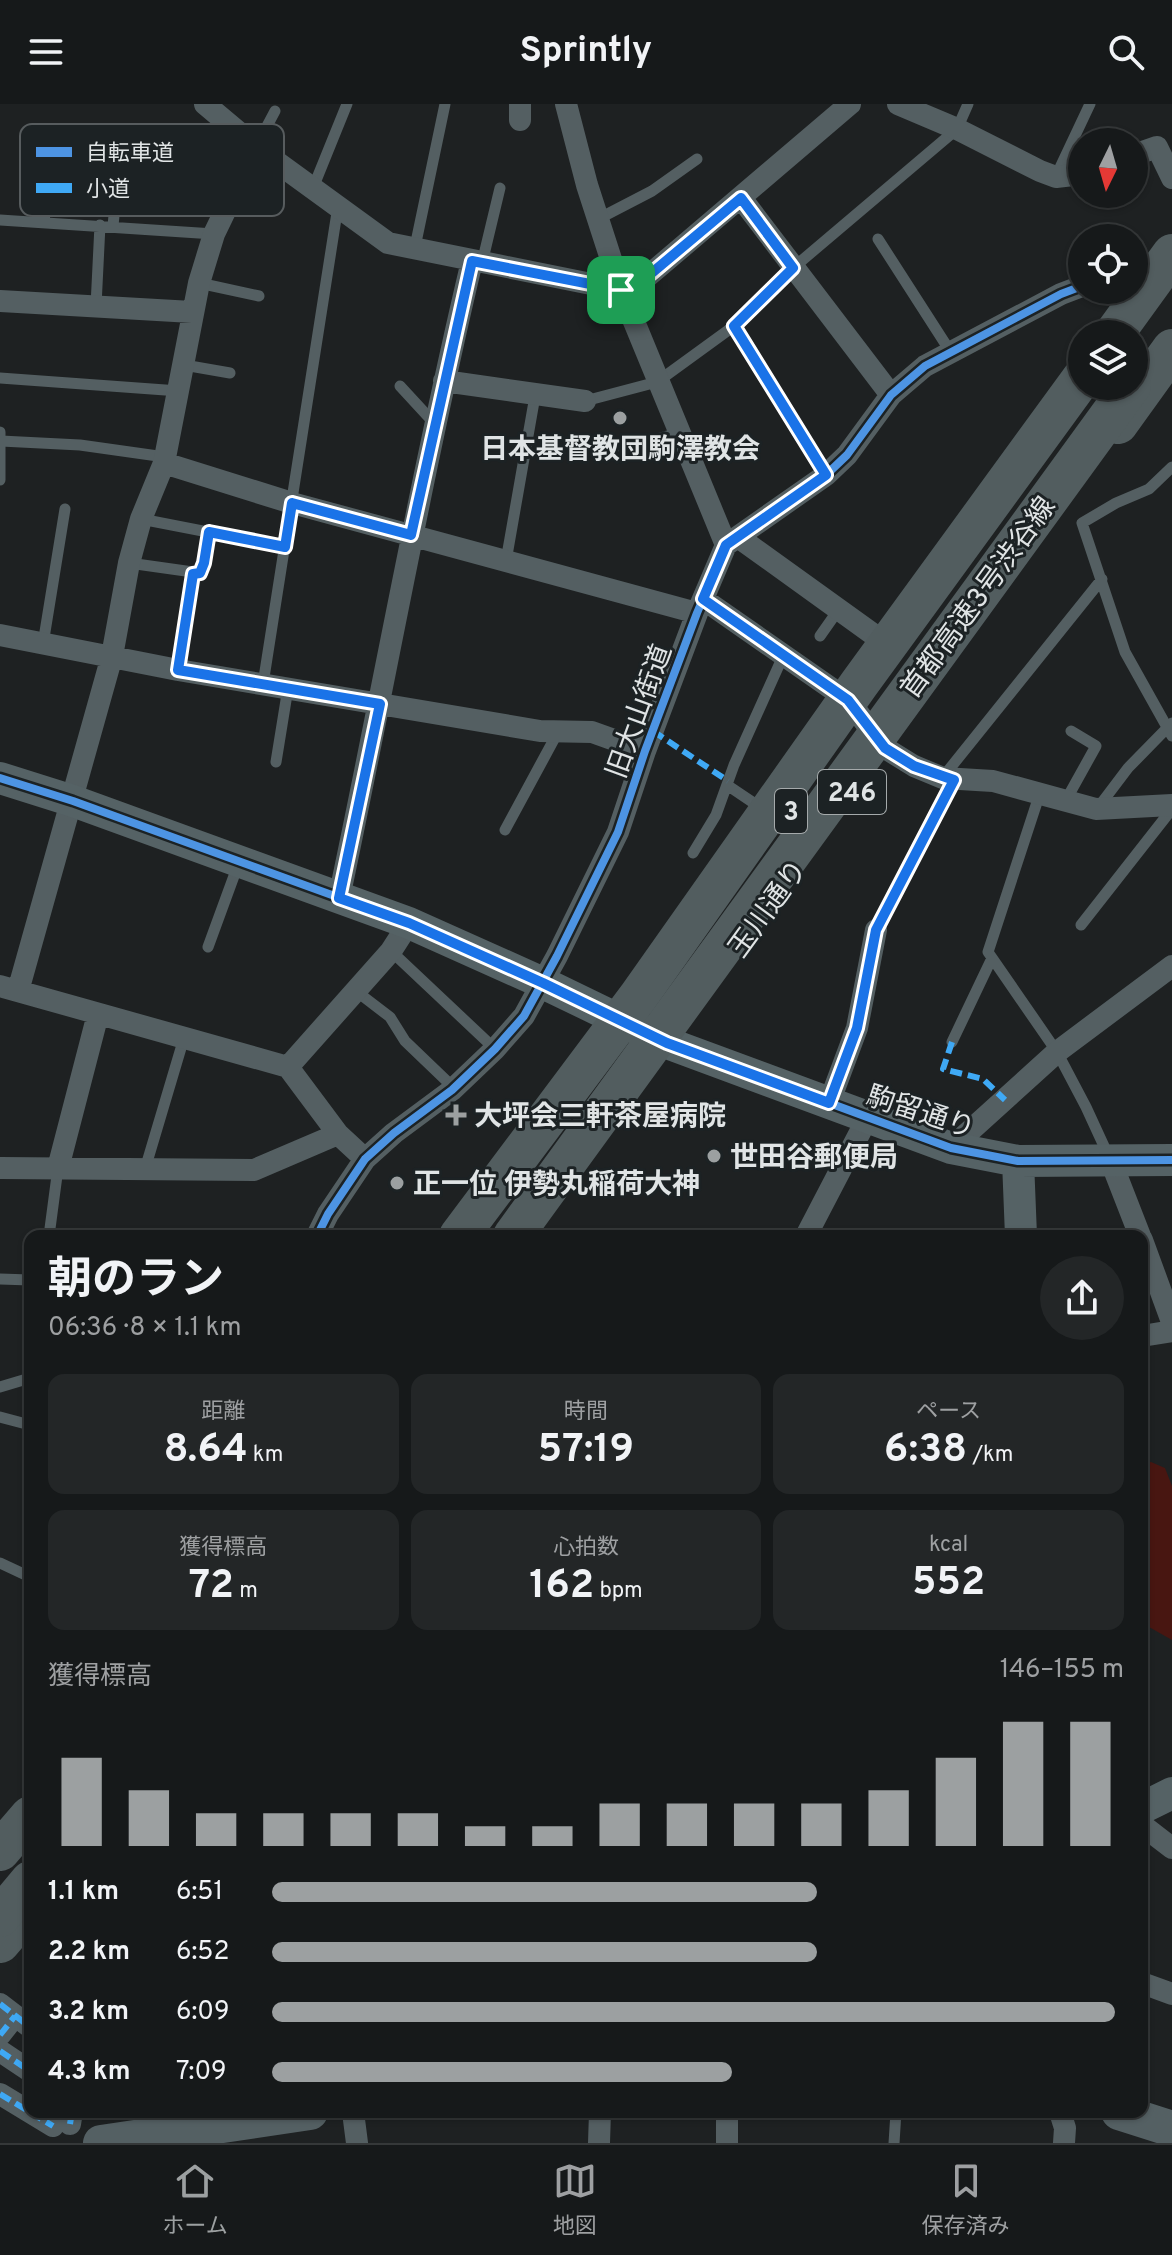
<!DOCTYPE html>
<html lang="ja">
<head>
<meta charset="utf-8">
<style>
  :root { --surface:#16191a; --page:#232627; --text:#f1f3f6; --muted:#9ea0a2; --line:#353839; --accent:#9ca0a1 }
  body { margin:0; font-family:Overpass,"Noto Sans JP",sans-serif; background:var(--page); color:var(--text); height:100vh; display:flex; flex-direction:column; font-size:30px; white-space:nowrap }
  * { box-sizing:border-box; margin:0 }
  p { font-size:26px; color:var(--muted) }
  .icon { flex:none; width:44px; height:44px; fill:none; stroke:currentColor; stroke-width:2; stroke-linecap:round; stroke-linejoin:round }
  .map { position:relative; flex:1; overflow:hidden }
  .sheet { position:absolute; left:24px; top:1126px; width:1124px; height:888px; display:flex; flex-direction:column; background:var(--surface); border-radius:16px; box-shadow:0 2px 6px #0004,0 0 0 2px var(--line) }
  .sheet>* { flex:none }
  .needle { width:52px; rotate:185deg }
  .buttons { position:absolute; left:1068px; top:24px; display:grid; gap:16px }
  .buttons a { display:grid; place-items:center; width:80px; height:80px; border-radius:50%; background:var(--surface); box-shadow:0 2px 6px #0004,0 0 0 2px var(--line); font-size:40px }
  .pin { position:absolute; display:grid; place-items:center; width:68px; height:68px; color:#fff; margin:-34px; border-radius:16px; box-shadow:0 4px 12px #0006 }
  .round { display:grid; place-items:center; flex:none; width:84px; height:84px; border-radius:42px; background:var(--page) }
  .overview { display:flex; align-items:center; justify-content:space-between; height:136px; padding:0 24px }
  h1 { font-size:44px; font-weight:700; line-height:60px }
  .figures { display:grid; grid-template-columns:repeat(3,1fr); gap:12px; height:136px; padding:8px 24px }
  .figures div { display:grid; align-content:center; border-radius:16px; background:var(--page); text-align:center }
  .figures b { font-size:40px; font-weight:700 }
  .figures small { font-size:22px; font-weight:400 }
  .figures p { font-size:22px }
  .chart { height:224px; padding:16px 24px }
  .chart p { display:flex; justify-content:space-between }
  .chart svg { width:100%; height:144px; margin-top:8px; stroke:var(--accent); stroke-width:6 }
  ul { padding:0 24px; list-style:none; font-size:26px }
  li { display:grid; grid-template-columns:128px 96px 1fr; align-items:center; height:60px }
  li i { height:20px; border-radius:10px; background:var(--accent) }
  header { display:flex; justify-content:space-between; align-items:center; height:104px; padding:0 24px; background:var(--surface); font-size:36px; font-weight:700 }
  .menu { display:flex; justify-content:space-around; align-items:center; height:112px; border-top:2px solid var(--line); background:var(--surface); font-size:22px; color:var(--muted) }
  .menu a { display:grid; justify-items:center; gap:4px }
  .menu .active { color:var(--accent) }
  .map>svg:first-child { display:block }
</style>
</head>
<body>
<header><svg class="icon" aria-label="menu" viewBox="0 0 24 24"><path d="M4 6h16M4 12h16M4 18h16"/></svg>Sprintly<svg class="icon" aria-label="search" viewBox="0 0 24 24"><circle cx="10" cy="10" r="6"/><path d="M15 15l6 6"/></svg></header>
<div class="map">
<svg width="1172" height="2039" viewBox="0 0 1172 2039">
  <rect width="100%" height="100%" fill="#1e2122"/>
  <path fill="#481611" d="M1151,1358l14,6 7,18v154l-30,-17v-160z"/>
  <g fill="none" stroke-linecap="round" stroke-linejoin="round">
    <path stroke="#545f62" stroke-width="11" d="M256,43l19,-36
      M1056,72l34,-72
      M313,84l34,-84
      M598,115l54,-28 45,-32
      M0,116l214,14
      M44,118l4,-55
      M113,122l4,-42
      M878,135l72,112
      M415,143l30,-143
      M482,159l18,-75
      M199,179l60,13
      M96,202l4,-81
      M734,222l92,149
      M184,261l46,8
      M0,274l179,13
      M400,282l35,38
      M585,297l72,-19 77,-56 59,-58 164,-139 11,-25
      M0,328v48
      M1,337l79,4 85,12
      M608,343l38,-5 32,-9
      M1172,363l-23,22 -33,14 -34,20 43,129 47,84
      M141,415l144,28
      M506,457l29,-165
      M129,459l71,10 4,-10 5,-31
      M820,532l19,-27
      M43,540l22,-135
      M178,566l15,-96
      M263,580l75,-478
      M276,658l12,-74
      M943,673l159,-198
      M727,681l37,25
      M1040,689l-52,159 69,100 29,55 23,50
      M1066,696l30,-54 -25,-15
      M1097,705l31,-41 44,-45
      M505,726l53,-98
      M693,749l23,-38 18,-50 50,-111
      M1081,821l91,-116
      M876,826l78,-150
      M208,843l30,-82
      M391,847l104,98
      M356,887l34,26 15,24 49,47
      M952,938l40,-84
      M145,1065l39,-131
      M49,1132l9,-68
      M0,1175l30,1
      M0,1283l30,-9
      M0,1313l30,8
      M0,1459l30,14
      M29,1553l1,-1
      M894,2039l2,-31"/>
    <path stroke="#545f62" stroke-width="22" d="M205,0l51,43 132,96 233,47 20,-8 209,-178
      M566,0l21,81 34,105 105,255
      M898,0l59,25 83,42 16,6 26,-3
      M520,16v-16
      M1134,51l23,-8 15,31
      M741,94l150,197
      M0,197l192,11
      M444,277l141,20
      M164,359l128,40 405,110
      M738,433l150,108
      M703,495l145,101 37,48 29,18 29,12 50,3 103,28 76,-4
      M0,531l178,35 362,61 52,1 53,19
      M339,794c45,-213 83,-426 133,-637
      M0,882l288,81 50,67 27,25
      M18,887l94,-335 17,-93 12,-44 23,-56 35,-180 15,-49 42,-87
      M288,963l103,-116 18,-28
      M829,999l28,-75 19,-98
      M951,1044l106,-96 115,-86
      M1110,1055l30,77
      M0,1064l254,2 84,-36
      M58,1064l40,-154
      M317,1132l11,-22 37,-55 29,-26 58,-43 43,-41 29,-33 33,-60 61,-124 27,-81 52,-138 29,-68 100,-70 21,-20 44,-60 34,-29 136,-72 21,-8
      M806,1132l62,-119
      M1142,1136l30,82
      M1142,1232l30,-5
      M1142,1721l30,23
      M1142,1879l30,11
      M0,1900l30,23
      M0,1931l15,-19
      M0,1947l30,20
      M0,1990l53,32
      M353,2008l4,31
      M1060,2008l5,16 -1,15
      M70,2020l2,-12
      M599,2039l1,-31
      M727,2039v-31"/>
    <path stroke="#556265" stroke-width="32" d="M0,674l73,23 336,122 134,60 124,60 284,105 67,13 154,-1
      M1018,1057l3,75
      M1142,1704l30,-15"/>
    <path stroke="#546063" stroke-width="36" d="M1119,2008l53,17
      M101,2039l209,-31"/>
    <path stroke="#525d5f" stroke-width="40" d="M1114,230l58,-80
      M1118,320l54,-75
      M459,1132l179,-239 221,-313 223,-306
      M0,1747l30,-35
      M0,1839l30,-35"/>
    <path stroke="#525d5f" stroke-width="40" d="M513,1132l618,-850
      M0,1813l30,-36"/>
    <path stroke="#3fa9f5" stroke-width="6" stroke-dasharray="12 6" stroke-linecap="butt" d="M653,627l75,50
      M952,938l-9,27 40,10 22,21
      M0,1900l30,23
      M0,1931l15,-19
      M0,1947l30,20
      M0,1990l53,32
      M70,2020l2,-12"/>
    <defs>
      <path id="cycleway" d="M0,674l73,23 336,122 134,60 124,60 284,105 67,13 154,-1
        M317,1132l11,-22 37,-55 29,-26 58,-43 43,-41 29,-33 33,-60 61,-124 27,-81 52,-138 29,-68 100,-70 21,-20 44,-60 34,-29 136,-72 21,-8"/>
    </defs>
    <use href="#cycleway" stroke="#1c2224" stroke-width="13"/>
    <use href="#cycleway" stroke="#4d94e3" stroke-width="8"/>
  </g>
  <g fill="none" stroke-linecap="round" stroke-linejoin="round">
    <defs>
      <path id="route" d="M741,94l52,70 -59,58 92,149 -100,70 -23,54 145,101 37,48 29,18 40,14 -78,150 -19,98 -28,75 -162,-60 -124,-60 -134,-60 -70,-25 41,-194 -202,-34 15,-96 7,-1 4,-10 5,-31 76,15 7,-44 119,32 61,-274 149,29 20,-8z"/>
    </defs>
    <use href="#route" stroke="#fff" stroke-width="16"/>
    <use href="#route" stroke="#1a73e8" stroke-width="10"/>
  </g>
  <g fill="#9ca0a1" stroke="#1c2224" stroke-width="3">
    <circle cx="620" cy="314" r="8"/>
    <path d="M452 999h8v8h8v8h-8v8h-8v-8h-8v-8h8z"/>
    <circle cx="714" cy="1052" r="8"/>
    <circle cx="397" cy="1079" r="8"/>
  </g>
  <g text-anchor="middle" stroke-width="6" stroke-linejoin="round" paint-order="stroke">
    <g fill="#1c2224" stroke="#a5aaab" stroke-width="2">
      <rect x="818" y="666" width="68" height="44" rx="6"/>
      <rect x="775" y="685" width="32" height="44" rx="6"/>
    </g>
    <g font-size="26" font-weight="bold" fill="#e0e4e5">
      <text x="852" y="697">246</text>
      <text x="791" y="716">3</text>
    </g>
    <g font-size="28" font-weight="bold" fill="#e0e4e5" stroke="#1c2224" text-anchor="start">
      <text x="620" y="354" text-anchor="middle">日本基督教団駒澤教会</text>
      <text x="474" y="1021">大坪会三軒茶屋病院</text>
      <text x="730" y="1062">世田谷郵便局</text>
      <text x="413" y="1089">正一位 伊勢丸稲荷大神</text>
    </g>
    <g font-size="28" fill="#e0e4e5" stroke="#1c2224">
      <text transform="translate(977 493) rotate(-54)" y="10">首都高速3号渋谷線</text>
      <text transform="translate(638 607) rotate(-70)" y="10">旧大山街道</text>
      <text transform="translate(767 804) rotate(-54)" y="10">玉川通り</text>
      <text transform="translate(921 1007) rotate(18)" y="10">駒留通り</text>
    </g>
  </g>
  <rect x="20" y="20" width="264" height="92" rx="12" fill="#1c2224" stroke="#575c5e" stroke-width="2"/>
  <rect x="36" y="43" width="36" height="10" fill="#4d94e3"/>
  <rect x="36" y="79" width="36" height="10" fill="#3fa9f5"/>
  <g font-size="22" fill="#e0e4e5">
    <text x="86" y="56">自転車道</text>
    <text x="86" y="92">小道</text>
  </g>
</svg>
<div class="buttons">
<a><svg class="needle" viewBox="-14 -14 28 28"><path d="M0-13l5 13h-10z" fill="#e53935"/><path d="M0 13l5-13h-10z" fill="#9ea0a2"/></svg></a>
<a><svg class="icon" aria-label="locate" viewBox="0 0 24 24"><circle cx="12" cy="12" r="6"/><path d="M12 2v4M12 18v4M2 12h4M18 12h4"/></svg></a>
<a><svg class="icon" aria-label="layers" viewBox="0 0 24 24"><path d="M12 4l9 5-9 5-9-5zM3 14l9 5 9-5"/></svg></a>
</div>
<div class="pin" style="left:621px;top:186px;background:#1e9e55"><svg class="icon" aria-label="arrive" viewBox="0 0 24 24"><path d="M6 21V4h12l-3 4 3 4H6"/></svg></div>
<section class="sheet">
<div class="overview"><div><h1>朝のラン</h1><p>06:36 · 8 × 1.1 km</p></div><a class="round"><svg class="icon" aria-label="share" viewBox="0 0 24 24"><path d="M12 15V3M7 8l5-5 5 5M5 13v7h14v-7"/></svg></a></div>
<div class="figures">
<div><p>距離</p><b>8.64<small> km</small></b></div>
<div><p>時間</p><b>57:19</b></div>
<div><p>ペース</p><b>6:38<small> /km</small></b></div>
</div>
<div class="figures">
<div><p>獲得標高</p><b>72<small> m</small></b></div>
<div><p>心拍数</p><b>162<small> bpm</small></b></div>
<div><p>kcal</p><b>552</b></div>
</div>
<div class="chart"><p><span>獲得標高</span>146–155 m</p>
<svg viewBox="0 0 160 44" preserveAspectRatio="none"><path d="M5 44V17M15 44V27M25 44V34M35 44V34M45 44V34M55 44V34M65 44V38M75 44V38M85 44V31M95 44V31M105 44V31M115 44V31M125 44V27M135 44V17M145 44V6M155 44V6"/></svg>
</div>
<ul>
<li><b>1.1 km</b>6:51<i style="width:64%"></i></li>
<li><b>2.2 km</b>6:52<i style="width:64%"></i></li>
<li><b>3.2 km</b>6:09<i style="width:99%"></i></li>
<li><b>4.3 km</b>7:09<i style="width:54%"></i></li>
</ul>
</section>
</div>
<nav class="menu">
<a class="active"><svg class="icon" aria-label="home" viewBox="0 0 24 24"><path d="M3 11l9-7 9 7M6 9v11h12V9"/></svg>ホーム</a>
<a><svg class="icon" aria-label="map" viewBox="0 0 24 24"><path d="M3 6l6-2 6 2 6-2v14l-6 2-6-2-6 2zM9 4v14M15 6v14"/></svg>地図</a>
<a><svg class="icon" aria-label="saved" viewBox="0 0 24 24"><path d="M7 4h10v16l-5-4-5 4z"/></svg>保存済み</a>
</nav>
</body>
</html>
